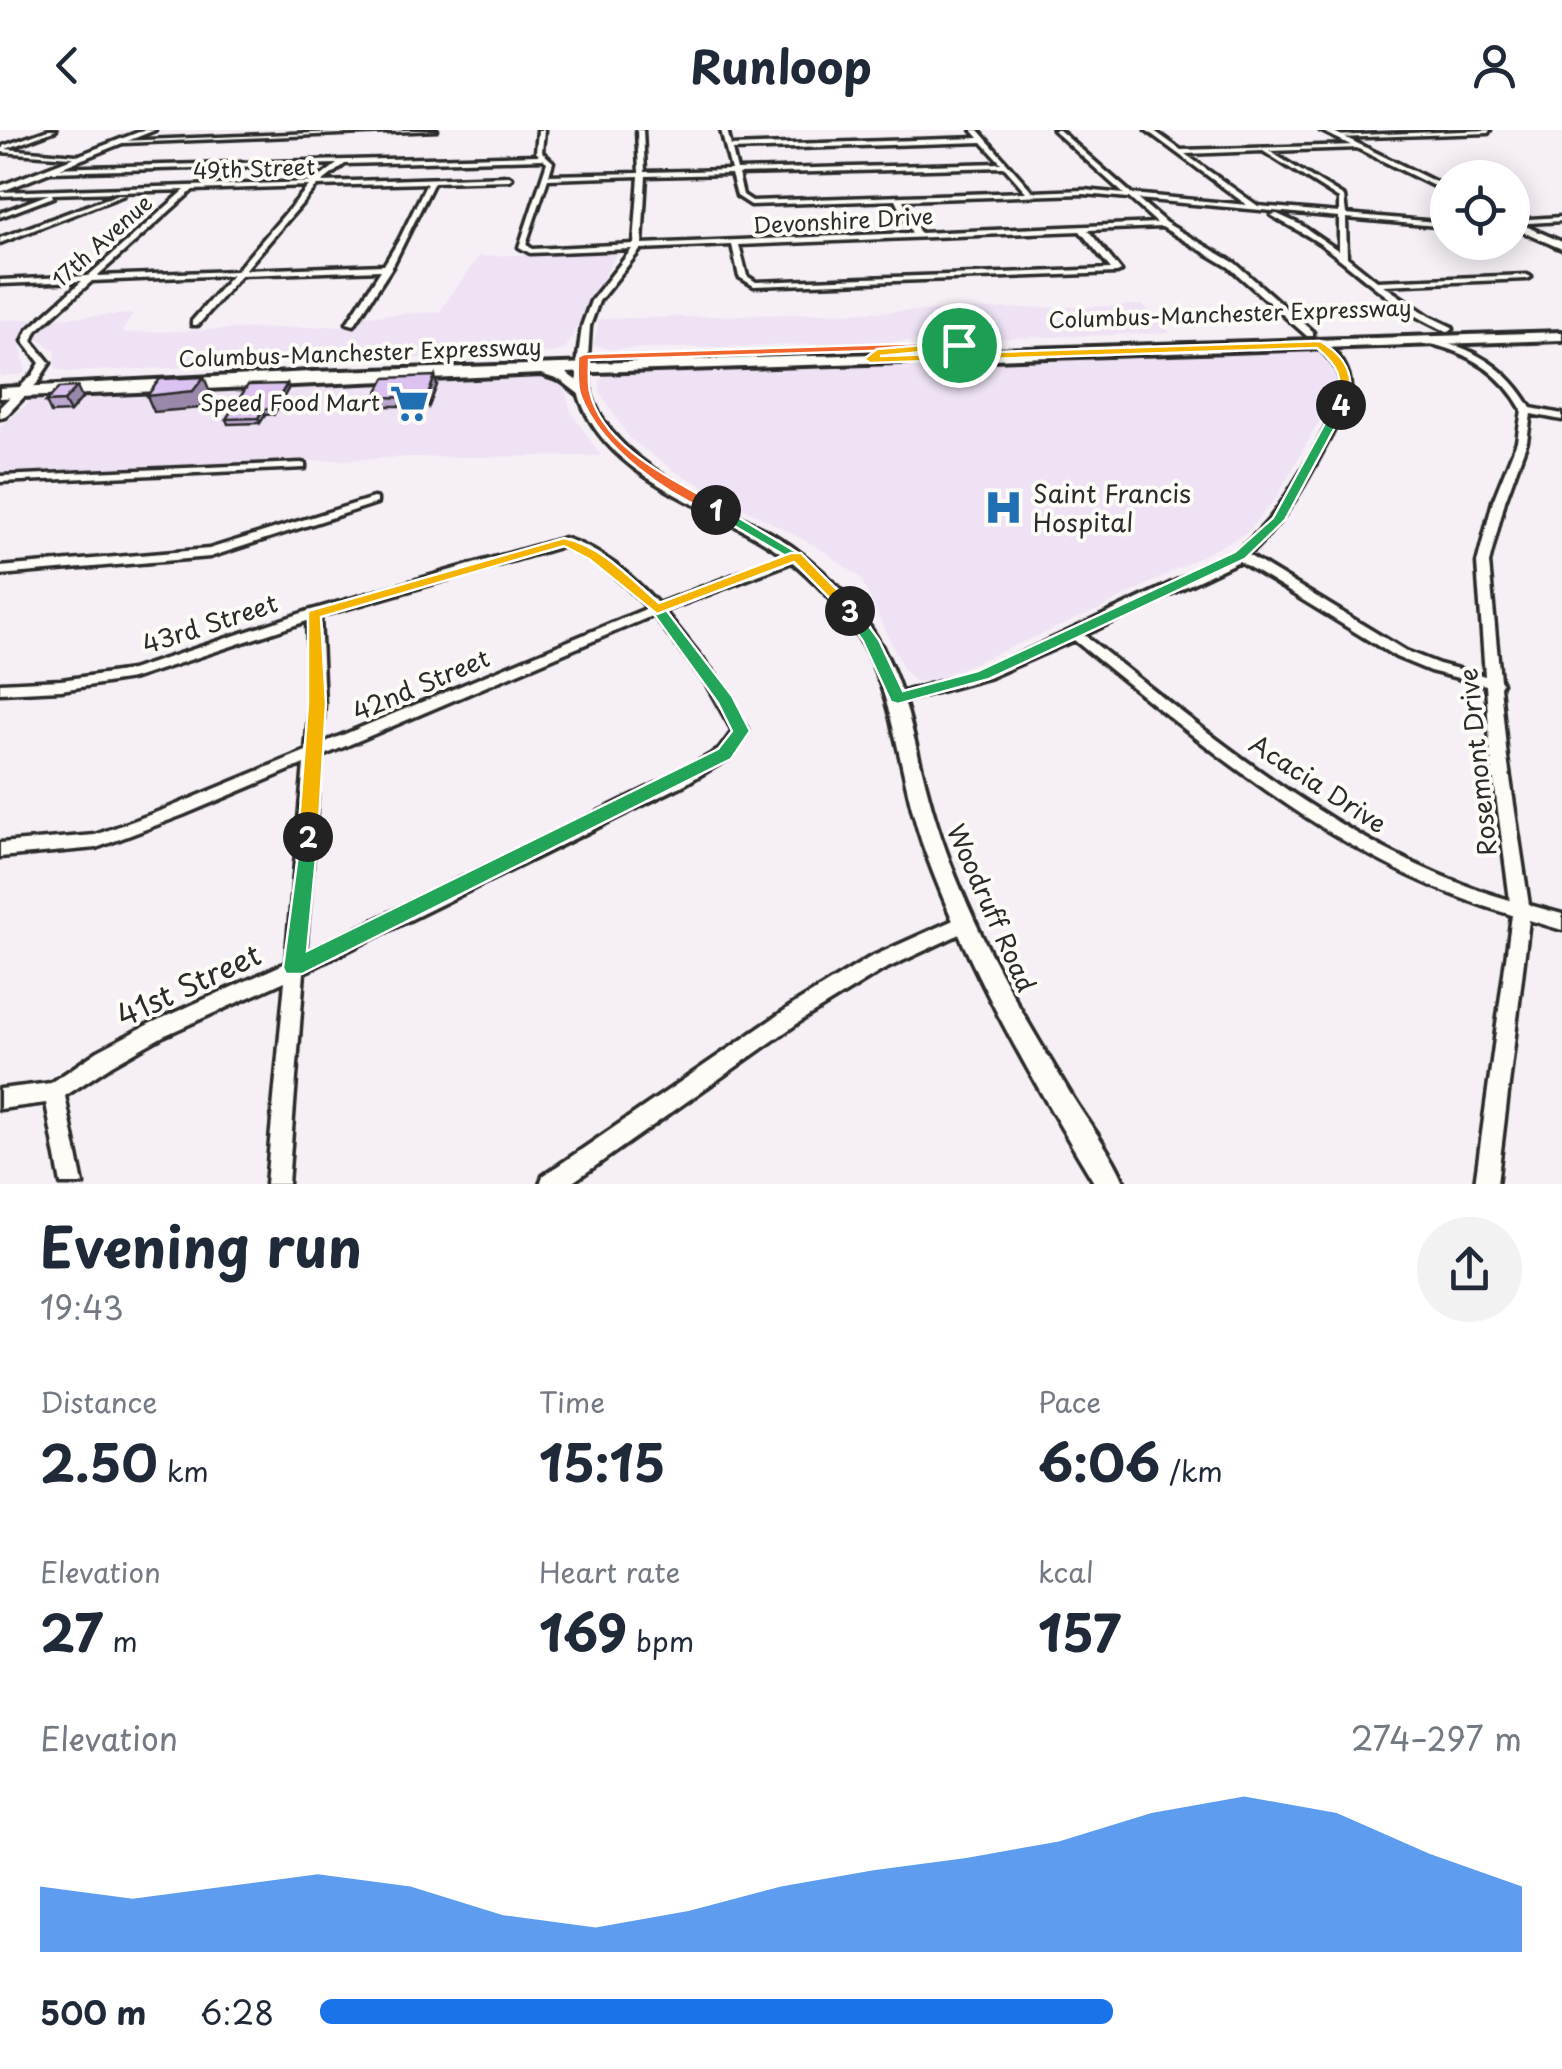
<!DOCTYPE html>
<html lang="en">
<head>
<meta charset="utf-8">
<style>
  :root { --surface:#fff; --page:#f2f2f3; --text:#1f2937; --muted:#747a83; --accent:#1a73e8 }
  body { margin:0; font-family:"Playpen Sans",sans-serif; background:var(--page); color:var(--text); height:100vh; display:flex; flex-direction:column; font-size:38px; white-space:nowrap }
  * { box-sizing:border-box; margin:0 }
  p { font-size:32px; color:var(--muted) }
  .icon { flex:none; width:55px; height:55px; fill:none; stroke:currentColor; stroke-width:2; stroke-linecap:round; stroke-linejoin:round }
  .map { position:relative; height:1054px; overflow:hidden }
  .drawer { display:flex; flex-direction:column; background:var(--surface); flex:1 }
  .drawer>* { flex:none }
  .controls { position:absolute; left:1430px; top:30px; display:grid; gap:20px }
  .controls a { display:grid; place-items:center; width:100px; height:100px; border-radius:50%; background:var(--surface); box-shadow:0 5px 25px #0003; font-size:50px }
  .pin { position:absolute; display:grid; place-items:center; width:85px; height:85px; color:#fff; margin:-42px; border:5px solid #fff; border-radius:50%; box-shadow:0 2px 10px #0007 }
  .km { position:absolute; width:50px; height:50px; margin:-25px; border-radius:50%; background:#222; color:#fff; font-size:28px; line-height:50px; text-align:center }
  .round { display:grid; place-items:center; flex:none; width:105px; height:105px; border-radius:52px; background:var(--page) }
  .overview { display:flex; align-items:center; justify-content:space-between; height:170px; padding:0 40px }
  h1 { font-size:55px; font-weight:700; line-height:75px }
  .metrics { display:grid; grid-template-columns:repeat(3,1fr); gap:15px; height:170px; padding:10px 40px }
  .metrics div { display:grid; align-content:center }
  .metrics b { font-size:50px; font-weight:700 }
  .metrics small { font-size:28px; font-weight:400 }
  .metrics p { font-size:28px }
  .chart { height:280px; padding:20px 40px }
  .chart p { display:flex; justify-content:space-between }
  .chart svg { width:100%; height:180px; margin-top:10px; fill:var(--accent); opacity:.7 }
  ul { padding:0 40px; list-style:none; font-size:32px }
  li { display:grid; grid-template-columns:160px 120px 1fr; align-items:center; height:75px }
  li i { height:25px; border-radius:12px; background:var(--accent) }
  header { display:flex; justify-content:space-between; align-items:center; height:130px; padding:0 40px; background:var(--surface); font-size:45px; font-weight:700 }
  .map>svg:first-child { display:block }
</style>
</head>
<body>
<header><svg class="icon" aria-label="back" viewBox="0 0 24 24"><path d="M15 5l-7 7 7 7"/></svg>Runloop<svg class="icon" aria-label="person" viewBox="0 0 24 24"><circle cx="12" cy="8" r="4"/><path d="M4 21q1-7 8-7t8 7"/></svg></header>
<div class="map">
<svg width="1562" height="1054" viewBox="0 0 1562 1054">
  <rect width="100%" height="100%" fill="#f6f0f6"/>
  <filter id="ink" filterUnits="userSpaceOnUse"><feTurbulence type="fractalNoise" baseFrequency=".01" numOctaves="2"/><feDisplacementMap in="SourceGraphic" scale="20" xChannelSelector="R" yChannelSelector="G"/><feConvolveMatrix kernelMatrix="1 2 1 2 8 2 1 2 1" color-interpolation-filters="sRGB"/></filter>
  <g filter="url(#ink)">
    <path fill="#eee2f4" d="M617,122l-52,98 -15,3 -482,19 -13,-3v-19l-19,-12 17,-20 80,-4 -12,19 238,-8 3,-9 77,-4 40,-56z
      M1143,175l27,28 -444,14 -117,2 -15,-4 5,-26z
      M36,189l-17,19 7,33 -6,4 -20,1v-56z
      M1318,219l18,24 1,26 -9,7 -51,91 -31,36 -146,76 -168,72h-19l-9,-11 -44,-93 -41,-29 -143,-76 -46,-33 -29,-45 -2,-13 8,-6 16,-2z
      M549,246l14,5 8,31 30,44 -191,1 -410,18v-48l37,-31 167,-11z"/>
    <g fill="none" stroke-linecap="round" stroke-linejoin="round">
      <defs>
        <path id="minor" d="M48,0h8l-50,19 82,7 -3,2 -85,-6v-4h4l-1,-2z
          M385,0h52l-313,13 -3,-2z
          M538,0h6l-2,22 11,10 -4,13 90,-2 -2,-43h6l2,42 86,-2 -10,-40h6l4,16 248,-8 -7,-8h6l55,62 51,-2 40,4 -71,-64h6l73,64 115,11 -101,-75h7l28,20 176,-5 2,3 -90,3 75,46 2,17 102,9v4l-102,-9 1,39 30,24 150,-6 4,2 -4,2 -144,6 46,31 23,11 1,2 -4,3c-50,-19 -87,-58 -130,-89 -15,-10 -32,-18 -48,-28l6,-1 24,11 38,26v-34l-201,-18 28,24 69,40 78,69v4h-6l-78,-69 -67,-40 -74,3 33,41 -4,2 -363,13 -15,-9 -7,-32 -91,4 -42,52 -9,25 -2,31 -5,3 -5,-3 4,-31 9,-25 41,-52 -102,4 -11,-6 28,-85 -4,-3 -198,5 -23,18 187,-6 3,2 -3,2 -75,2 -42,85 -38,58 -7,-2 34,-53 -140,5 -43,50h-6v-4l40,-46 -140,6 -56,50 -4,10 18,22 -12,18 -8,-2 10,-16 -17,-22 5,-11 54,-49 -82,3v-4l88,-4 97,-86 -133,4 1,3 -53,20v-4l49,-19 -49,2v-4l314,-10 23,-18 -287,8 -3,-2 3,-2 489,-13 -3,-3zM982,12l19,21 -264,7 -5,-20zM1263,21l76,48v14l-81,-7 -73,-52zM1004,37l22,25 -274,9 -9,-6 -5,-21zM731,44l6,22 14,9 145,-5 16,33 -270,11 4,-68zM639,46l-5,68 -102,5 -6,-5 22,-65zM427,53l-28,57 -15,25 -139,5 72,-84zM309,56l-73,85 -139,5 96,-86zM1084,64l45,4 28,25 -237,10 -17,-33zM1080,101l31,38 -355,13 -9,-6 -8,-31z
          M1490,0l-2,3 -152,5 -3,-2z
          M119,64l5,1 -124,48v-5z
          M1562,87v4l-50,3v-4z
          M1430,208c44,10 78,30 101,70l31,6v6l-31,-6 -4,27 -22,60 -16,62 11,117 2,3 -2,3 7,72 22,147 33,9v16l-33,-10 -32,264h-22l37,-269c-168,-48 -305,-168 -438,-275l-86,38 -91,25 -7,-5 2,-3 86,-23 32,-13 226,-106c11,-10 23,-21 33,-33 18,-22 75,-112 72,-138 -2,-16 -15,-27 -25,-38l4,-3c22,14 34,34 29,60 -30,55 -54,112 -101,154l158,96 33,13 46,12 -8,-113 16,-62 24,-60 5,-31c-21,-38 -54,-58 -95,-67v-4zM1239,431l157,96 34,14 56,14 5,73 19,142c-158,-44 -299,-165 -426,-265z
          M301,333l4,1v4l-305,14v-6z
          M373,368l4,1v4l-167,54 -210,18v-8l209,-18z
          M564,408c38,12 67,37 94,66l134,-51h8l2,3 -2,3 -136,52 52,65 32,55 -19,27 -44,26 -381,188 -16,212h-22l19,-203 -122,55 -51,29 -47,31 18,88h-22l-15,-81 -46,6v-20l51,-6 47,-32 51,-27 137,-61 18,-199 -121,51 -87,33 -96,9v-14l95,-8 76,-28 135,-56 4,-47 -3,-83 -175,58 -71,11 -61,3v-10l61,-3 70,-10 177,-59zM563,416c34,13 60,35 85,62l-327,136 3,-40 -4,-88zM654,485l52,68 27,48 -14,19 -46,26 -368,178 15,-197z
          M958,788l15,3 3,5 -3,5 -13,3 -77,36 -75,46 -238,168h-30l3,-8 251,-172 75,-46z"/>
        <path id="tertiary" d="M144,0h11l-155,62v-6z
          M1320,0h10l118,58v5z
          M1512,90l50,22v7l-50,-22z
          M583,223l6,4c0,12 -2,26 2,38 23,72 123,105 183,140 24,14 45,32 64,52 72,77 69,141 98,234 12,39 28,77 45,113 26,55 58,107 89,159 18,30 42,59 55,91h-30c-64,-106 -126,-213 -169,-330 -31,-83 -28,-176 -88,-247 -22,-25 -45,-48 -74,-65 -63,-39 -161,-68 -185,-147 -4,-12 -1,-26 -2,-38z
          M31,246l10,3 -36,38 -5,1v-11z"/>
        <path id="primary" d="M1562,202v8l-996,33 24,17v6l-6,2 -22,-17 -21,-7 -541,24v-10l310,-16z"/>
      </defs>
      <use href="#minor" stroke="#2b2b2b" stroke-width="7"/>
      <use href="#tertiary" stroke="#2b2b2b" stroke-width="7"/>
      <use href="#primary" stroke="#2b2b2b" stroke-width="8"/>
      <use href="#minor" fill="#fdfcf7" fill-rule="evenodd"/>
      <use href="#tertiary" fill="#fdfcf7" fill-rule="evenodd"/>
      <use href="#primary" fill="#fdfcf7" fill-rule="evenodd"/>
    </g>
    <path fill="#bca7cf" stroke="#2b2b2b" stroke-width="2.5" d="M287,254l1,5 -14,25 -9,1 -5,8 -32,1 -2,-5z
      M437,255l-8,21h-51l-3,-9z
      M77,257l5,11 -12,14 -19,1 -5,-11z"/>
    <path fill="#9988a9" stroke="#2b2b2b" stroke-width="2.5" d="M435,246l2,9 -8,21 -2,-8z
      M204,247l6,15 -10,16 -46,4 -7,-16z
      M287,254l1,5 -14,25 -2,-5z
      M77,257l5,11 -12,14 -6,-11z
      M263,279l2,6 -5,8 -2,-5z"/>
    <path fill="#dbc2f1" stroke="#2b2b2b" stroke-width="2.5" d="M435,246l-8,22 -52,-1 10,-19z
      M204,247l-11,14 -46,5 13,-17z
      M287,254l-15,25h-9l-5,9 -32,1 22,-34z
      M77,257l-13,14 -18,1 13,-14z"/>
  </g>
  <path fill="#f0652b" stroke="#fff" stroke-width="2.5" d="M959,212l4,6 -374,12c0,10 -1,22 1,32 13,57 86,88 131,115v6l-5,1c-50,-19 -115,-66 -135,-117 -5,-12 -3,-27 -3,-40l6,-3z"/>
  <path fill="#22a559" stroke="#fff" stroke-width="2.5" d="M712,377h9l82,49 -136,55 65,85 18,35 -19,28 -429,215h-16l-3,-6 18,-136 7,-2 10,7 -11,114 411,-202 14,-18 -14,-28 -68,-94 134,-54 -72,-42z"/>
  <path fill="#f5b400" stroke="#fff" stroke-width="2.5" d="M564,408c38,8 66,40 95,65l132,-50h10l57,58 -13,3 -51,-52 -137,52 -68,-55 -25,-13 -243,71 5,87 -8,133 -10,8 -7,-2 -3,-6 10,-133v-93z"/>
  <path fill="#22a559" stroke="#fff" stroke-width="2.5" d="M1341,272l6,3 -62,115 -40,39 -256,120 -91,25 -7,-2 -28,-61 -21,-30 3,-3h11l23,32 24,51 75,-20 257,-119 38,-34 62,-113z"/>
  <path fill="#f5b400" stroke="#fff" stroke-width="2.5" d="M1320,211c27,16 38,37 25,67l-10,-3c10,-27 3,-39 -18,-57l-447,15 -6,-4 13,-10 82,-7 4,6 -83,8z"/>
  <defs>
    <symbol id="supermarket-bare" viewBox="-9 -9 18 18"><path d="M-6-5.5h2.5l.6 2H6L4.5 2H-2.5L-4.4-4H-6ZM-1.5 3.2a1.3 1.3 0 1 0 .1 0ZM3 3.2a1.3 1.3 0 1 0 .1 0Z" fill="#1f6fb2" stroke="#fdfcf7" stroke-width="2.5" paint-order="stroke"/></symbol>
    <symbol id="hospital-bare" viewBox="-9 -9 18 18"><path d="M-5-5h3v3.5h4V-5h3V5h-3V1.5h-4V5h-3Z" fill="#1f6fb2" stroke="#fdfcf7" stroke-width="2.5" paint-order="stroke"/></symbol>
  </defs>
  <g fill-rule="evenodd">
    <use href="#supermarket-bare" x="382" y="246" width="55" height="55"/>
    <use href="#hospital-bare" x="976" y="350" width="55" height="55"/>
  </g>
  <g text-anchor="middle" stroke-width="8" stroke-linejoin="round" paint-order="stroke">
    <g font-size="22" fill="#2b2b2b" stroke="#fdfcf7">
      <text transform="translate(254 39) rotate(-2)" y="8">49th Street</text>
      <text transform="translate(843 91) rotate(-3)" y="8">Devonshire Drive</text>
      <text transform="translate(102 111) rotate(-42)" y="8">17th Avenue</text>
      <text transform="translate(1230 184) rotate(-2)" y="8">Columbus-Manchester Expressway</text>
      <text transform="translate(360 223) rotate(-2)" y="8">Columbus-Manchester Expressway</text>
    </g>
    <g font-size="22" fill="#2b2b2b" stroke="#fdfcf7" text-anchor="end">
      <text x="380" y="281">Speed Food Mart</text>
    </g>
    <g font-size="25" fill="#2b2b2b" stroke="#fdfcf7" text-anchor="start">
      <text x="1033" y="373">Saint Francis<tspan x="1033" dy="29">Hospital</tspan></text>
    </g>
    <g font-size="25" fill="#2b2b2b" stroke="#fdfcf7">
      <text transform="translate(210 494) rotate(-18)" y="9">43rd Street</text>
      <text transform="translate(421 555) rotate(-23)" y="9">42nd Street</text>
      <text transform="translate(1478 632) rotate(-96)" y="9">Rosemont Drive</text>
      <text transform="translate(1318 654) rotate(33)" y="9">Acacia Drive</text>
      <text transform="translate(991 778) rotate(66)" y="9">Woodruff Road</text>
    </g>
    <g font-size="30" fill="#2b2b2b" stroke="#fdfcf7">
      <text transform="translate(189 856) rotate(-25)" y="10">41st Street</text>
    </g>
  </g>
</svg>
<div class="controls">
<a><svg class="icon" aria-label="locate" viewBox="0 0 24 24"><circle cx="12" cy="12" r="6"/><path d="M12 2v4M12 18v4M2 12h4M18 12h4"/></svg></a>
</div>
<div class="pin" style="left:959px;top:215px;background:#1e9e55"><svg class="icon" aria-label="arrive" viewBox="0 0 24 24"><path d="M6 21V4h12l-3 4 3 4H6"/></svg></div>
<b class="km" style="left:716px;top:380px">1</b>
<b class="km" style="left:308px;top:707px">2</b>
<b class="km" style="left:850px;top:481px">3</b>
<b class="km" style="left:1341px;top:275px">4</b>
</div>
<section class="drawer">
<div class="overview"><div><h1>Evening run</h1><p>19:43</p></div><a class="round"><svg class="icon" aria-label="share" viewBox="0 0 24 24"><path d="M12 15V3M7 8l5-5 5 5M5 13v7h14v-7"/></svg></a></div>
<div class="metrics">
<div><p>Distance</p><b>2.50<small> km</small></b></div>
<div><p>Time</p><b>15:15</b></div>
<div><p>Pace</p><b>6:06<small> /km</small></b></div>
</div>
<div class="metrics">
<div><p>Elevation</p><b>27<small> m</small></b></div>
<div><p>Heart rate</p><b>169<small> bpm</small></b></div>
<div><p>kcal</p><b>157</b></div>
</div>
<div class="chart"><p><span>Elevation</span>274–297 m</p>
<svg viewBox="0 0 160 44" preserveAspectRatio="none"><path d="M0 44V28L10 31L20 28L30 25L40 28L50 35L60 38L70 34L80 28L90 24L100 21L110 17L120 10L130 6L140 10L150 20L160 28V44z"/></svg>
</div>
<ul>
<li><b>500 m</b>6:28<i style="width:66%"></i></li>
</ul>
</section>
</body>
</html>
